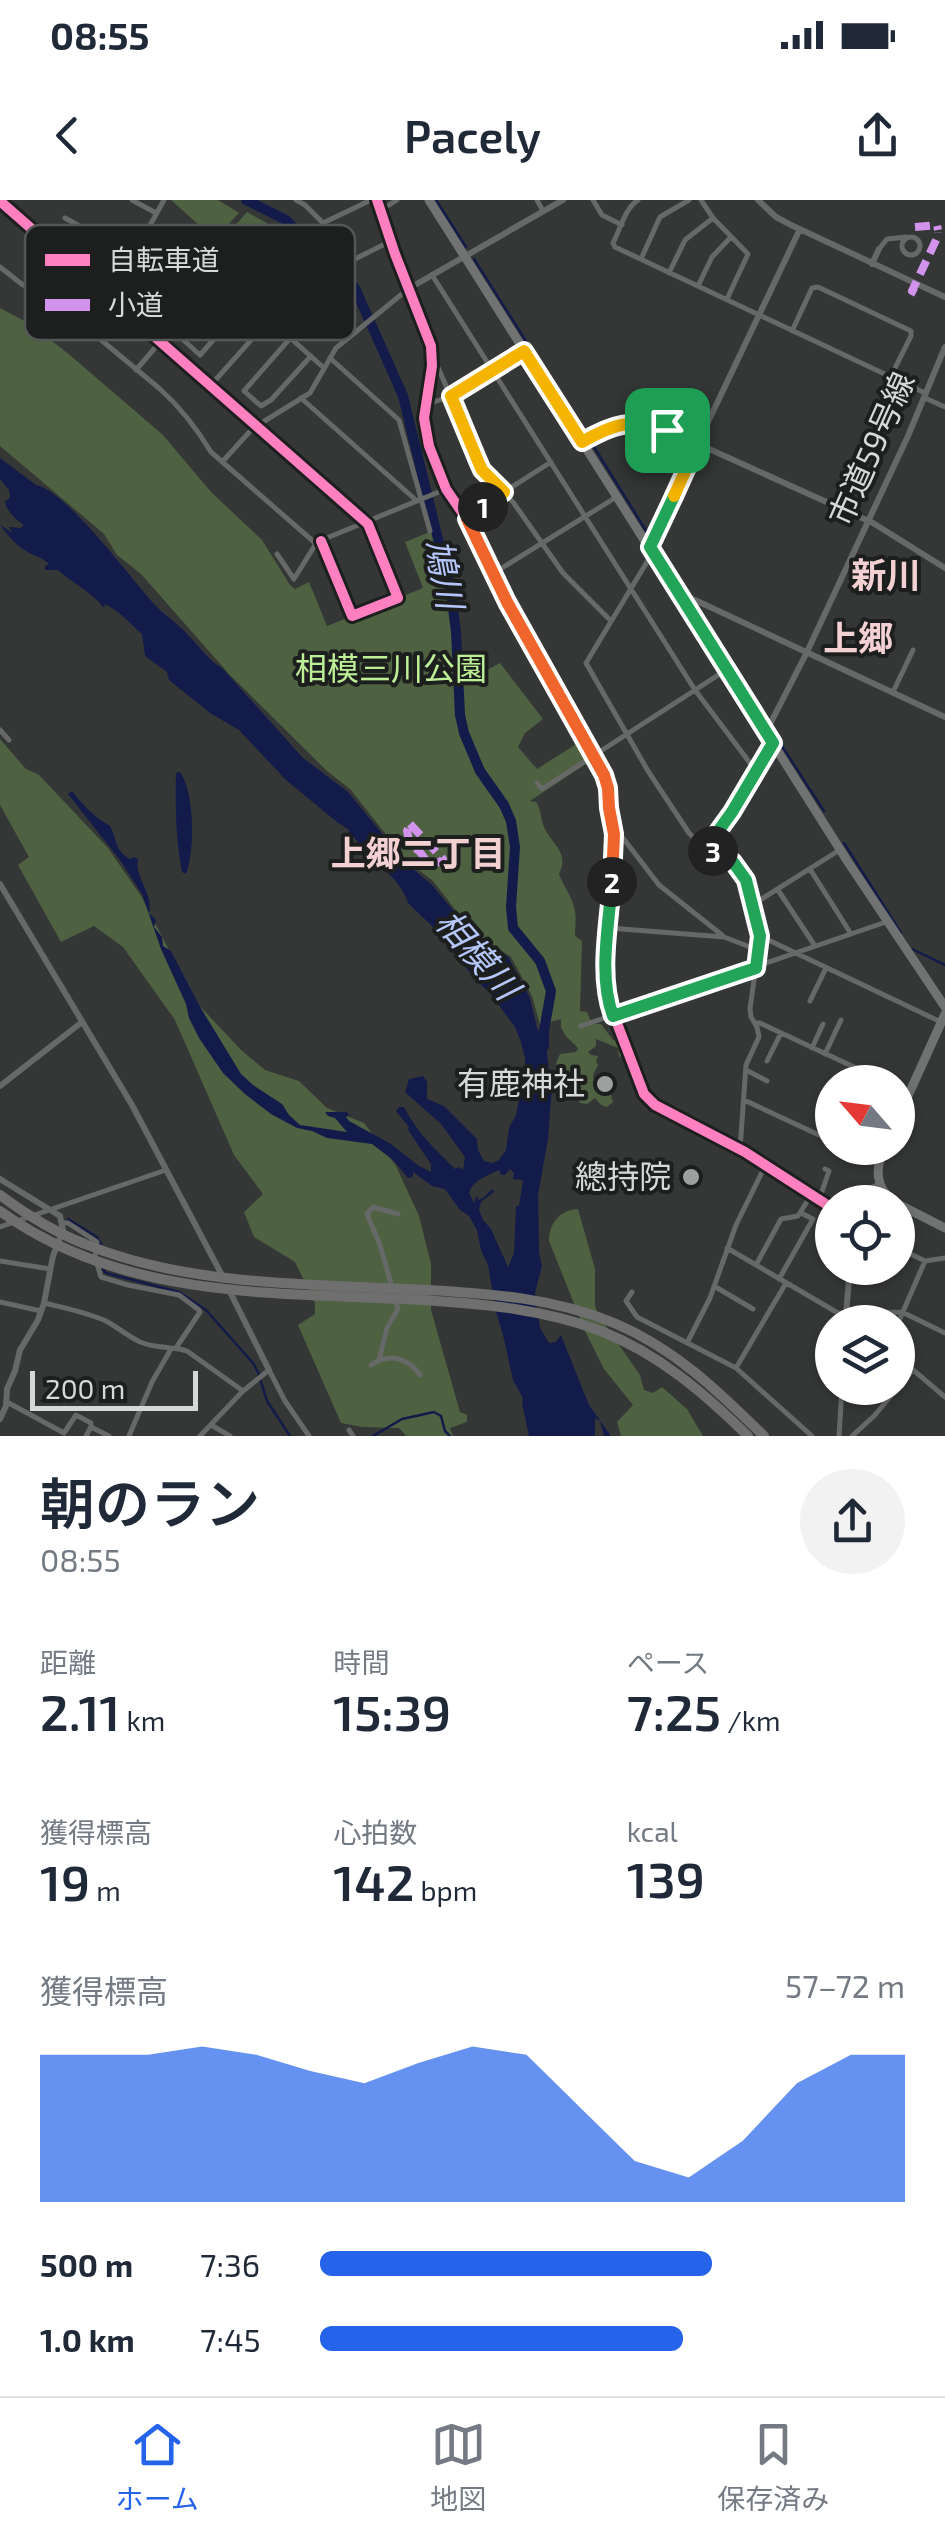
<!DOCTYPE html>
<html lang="ja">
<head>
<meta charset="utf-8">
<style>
  :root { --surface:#fff; --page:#f2f2f3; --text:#1f2937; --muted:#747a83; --line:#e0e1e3; --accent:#2563eb }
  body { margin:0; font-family:"Exo 2","Noto Sans JP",sans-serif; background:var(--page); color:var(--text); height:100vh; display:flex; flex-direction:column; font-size:38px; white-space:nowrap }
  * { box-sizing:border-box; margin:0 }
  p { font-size:32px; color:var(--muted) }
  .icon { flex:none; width:55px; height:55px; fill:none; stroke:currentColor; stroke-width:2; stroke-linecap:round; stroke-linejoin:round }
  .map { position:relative; height:1236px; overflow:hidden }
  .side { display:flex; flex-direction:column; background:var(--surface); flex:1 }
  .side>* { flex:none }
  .needle { width:65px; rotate:298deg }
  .tools { position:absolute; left:815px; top:865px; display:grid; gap:20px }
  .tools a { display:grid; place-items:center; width:100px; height:100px; border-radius:50%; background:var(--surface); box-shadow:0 2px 8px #0004; font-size:50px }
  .scale { position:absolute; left:30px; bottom:25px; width:168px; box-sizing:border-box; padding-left:10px; border:5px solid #d7d9d9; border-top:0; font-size:28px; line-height:35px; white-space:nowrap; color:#d7d9d9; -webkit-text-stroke:8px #1d1f1f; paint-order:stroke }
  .pin { position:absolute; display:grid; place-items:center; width:85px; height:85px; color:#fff; margin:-42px; border-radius:20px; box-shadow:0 5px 15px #0006 }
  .km { position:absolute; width:50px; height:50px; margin:-25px; border-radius:50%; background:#222; color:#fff; font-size:28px; line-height:50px; text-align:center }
  .round { display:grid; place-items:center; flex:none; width:105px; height:105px; border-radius:52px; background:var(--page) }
  .overview { display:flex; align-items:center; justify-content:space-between; height:170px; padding:0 40px }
  h1 { font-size:55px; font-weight:600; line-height:75px }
  .metrics { display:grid; grid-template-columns:repeat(3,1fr); gap:15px; height:170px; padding:10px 40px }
  .metrics div { display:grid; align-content:center }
  .metrics b { font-size:50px; font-weight:600 }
  .metrics small { font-size:28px; font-weight:400 }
  .metrics p { font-size:28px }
  .chart { height:280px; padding:20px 40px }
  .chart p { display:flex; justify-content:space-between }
  .chart svg { width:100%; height:180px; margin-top:10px; fill:var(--accent); opacity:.7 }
  ul { padding:0 40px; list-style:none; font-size:32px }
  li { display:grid; grid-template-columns:160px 120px 1fr; align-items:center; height:75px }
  li i { height:25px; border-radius:12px; background:var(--accent) }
  .status { display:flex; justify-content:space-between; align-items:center; height:70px; padding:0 50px; background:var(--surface); direction:ltr }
  .status svg { height:28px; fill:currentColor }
  header { display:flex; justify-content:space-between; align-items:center; height:130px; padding:0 40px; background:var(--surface); font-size:45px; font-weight:600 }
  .tab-bar { display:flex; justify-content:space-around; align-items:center; height:140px; border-top:2px solid var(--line); background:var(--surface); font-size:28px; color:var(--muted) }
  .tab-bar a { display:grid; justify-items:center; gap:5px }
  .tab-bar .selected { color:var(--accent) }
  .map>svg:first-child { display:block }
</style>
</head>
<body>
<div class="status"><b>08:55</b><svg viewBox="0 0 49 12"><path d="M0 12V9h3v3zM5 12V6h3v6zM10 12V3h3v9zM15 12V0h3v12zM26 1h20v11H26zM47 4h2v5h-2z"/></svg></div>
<header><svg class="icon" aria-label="back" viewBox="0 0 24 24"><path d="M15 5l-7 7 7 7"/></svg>Pacely<svg class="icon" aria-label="share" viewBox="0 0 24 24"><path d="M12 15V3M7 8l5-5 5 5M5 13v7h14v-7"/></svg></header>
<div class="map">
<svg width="945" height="1236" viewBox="0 0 945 1236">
  <rect width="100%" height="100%" fill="#353737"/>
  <path fill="#4e6141" d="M218,0l21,13 -14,15 -6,-4 -10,10 -38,-34z
    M247,12l27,15 -5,2 -27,31 -21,-18z
    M0,108l32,17 39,31 92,79 48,57 51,48 28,45 5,4 14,-7 18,44 96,-38 -18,-46 27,-11 16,64 9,82 26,-5 17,-9 43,56 -18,14 -7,14 19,22 44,-28 11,19 -62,41 6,1c6,9 4,16 8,25 8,18 26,25 15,47 5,13 12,21 15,33 3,10 1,19 1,29l7,5 -2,70 7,1 5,12h9l12,16 9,1 5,14 -8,2 -1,-9 -22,-9v7l-8,6 3,3 7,1 -2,5 2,4 -5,10 1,7 9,7h6l4,13 -6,5 -6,-2 -6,-7 -8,6 -7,-1 -3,-7 5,-9h-7l-6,-17 -7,3 -4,-3 -2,-7 4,-9 16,-2 2,-4 -13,-13 -4,-8v-8l-21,6 -8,-29 -21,-39 -39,-26 -39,-50 -26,-20 -57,-72 -23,-18 -97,-96 -89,-101 -24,-19 -13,-21 -104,-88z
    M0,539l26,30 13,6 69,73 33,48 26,50 16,42 58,62 24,20 34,11 28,27 37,15 32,43 23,50 12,48v46l29,102 7,3v7l-17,6 3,8h-47l-7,-8 -37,-1 -21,-4 -43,-98 17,-11v-11l-20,-41 -41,-25 -10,-25 19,-18 -29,-39 -59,-135 -52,-73 -29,-21 -33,16 -43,-77 11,-8 -29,-52z
    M578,1009l17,60v37l4,10 41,59 4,15 9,3 9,-6 25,22 16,27h-82l-4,-14 16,-17 -29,-36 -19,-38 -36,-90c0,-18 11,-31 29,-32z"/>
  <path fill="#131b4a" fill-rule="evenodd" d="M0,258l36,27c31,6 95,94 119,120 10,11 24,19 34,31 11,11 19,24 33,32l81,90 45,34 59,72 25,21 39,47 37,25 22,41 7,30 9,14 3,32 3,13 -4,52 -10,56 1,58 3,13 -7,27 5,35 9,15 7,-1 5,-7 28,70 22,31h-7l-4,-15 -5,-3v18h-66l-7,-33 1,-5 -10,-18 -10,-45 -7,-23 -8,-47 -7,-15 -4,-20 -8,-14 -9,-6 -15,-21 -13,-3 -19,-14v5l-5,1 -15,-18 -21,-16 -45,-6 -15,-7 -15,-3 -26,-14 -26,-20 -22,-21 -24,-35 -10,-20 -3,-14 -25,-55 -19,-55 -22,-34 -52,-66 4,-3c11,14 22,26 38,35 7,13 5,25 20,33l4,-2 4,2c-4,19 16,34 11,54l7,7 -2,7 8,10 1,9 8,5 28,54 42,69 12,11 29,19 7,11 11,10 47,7 -12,-14 -7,-2 -3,-4h22l2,3 -3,2 3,4 42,23 28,22 12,6v-8l-23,-34 1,-3 -13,-16 3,-4h5c13,26 31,42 51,62l4,-2 4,3 2,-13 -24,-33 -36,-32 4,-13 14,-3 4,6v17l17,7 33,33 1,11 6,11 8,2 7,-3 7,-10 3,-22 7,-13 9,-45v-12l-4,-16 -6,-15 -25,-34 -14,-13 -39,-49 -29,-28c-7,-26 -40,-44 -54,-66l-5,-1v-6l-12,-8 -51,-42 -47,-50 -29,-17 -41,-33 -2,-8 -22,-16 -3,-22c-13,-11 -21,-22 -37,-30l-1,4c-11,-15 -32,-25 -46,-38h-13v-4l4,-2c-8,-8 -14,-7 -23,-13 -11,-6 -18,-16 -26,-26l13,8 -4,-6 12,1 3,-3c-7,-4 -18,-15 -19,-23l5,-5 -1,-7 -9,-11zM510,969l4,4 -1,6 10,1 -4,26h-3l-2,47 -6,14 -17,-38 -8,-9 -4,-10 2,-8 13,-10 -2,-3 -9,9 -5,2 -1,-5 -3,8 -5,-10c4,-13 18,-17 30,-23l2,5h4z
    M180,572c15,21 15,78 6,102l-4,-2c-6,-32 -7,-65 -6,-99z"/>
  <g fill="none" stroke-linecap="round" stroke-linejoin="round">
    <path stroke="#131b4a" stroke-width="2.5" d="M255,0l3,7
      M436,0l30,47
      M474,59l102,161
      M594,247l56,90
      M656,347l27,43
      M741,480l24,39
      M776,537l48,74
      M844,643l57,90
      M912,749l33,16
      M68,1019l29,18 4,7
      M101,1067l5,6 73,19 27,18 47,53 5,9 9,29 23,35
      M373,1236l29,-17 32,-7 7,4 4,15 5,5"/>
    <path stroke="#131b4a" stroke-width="10" d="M246,0l40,20 69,68 48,108 48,196 5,40 4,83 4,18 16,38 24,34 7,16 4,26 -4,60 2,21 27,33 11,30 -7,40v15"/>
    <path stroke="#676868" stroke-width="5" d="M132,0l24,13
      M296,0l9,5 18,18 48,-23
      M377,0l18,54 36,92 1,20 -8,52 5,28 17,43 26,38 35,75 100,179 7,53 -8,136 1,27 37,97 11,11 90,47 87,56
      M537,0l6,11
      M593,0l9,15 20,10
      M638,0c-13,8 -18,30 -25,43l2,4 310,146
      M701,0l12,18 35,36 -21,45
      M0,1l368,323 30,74 -46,18 -31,-75
      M381,10l16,-10
      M65,18l67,37
      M902 46a9 9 0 1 1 18 0a9 9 0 1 1-18 0Z
      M297,45l-97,110 -21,-19 93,-106 6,-1 34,29 37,49 5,8 -8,15 3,7
      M879,49l8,-10 19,-2
      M355,59l36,-18
      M641,59l19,-42 29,-17
      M205,62l119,106
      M0,67l23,18 20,8 15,11 102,85c20,18 37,40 51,63l103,90h3
      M669,73l16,-33 28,-22
      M432,75l263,415 61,81
      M698,86l14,-29 19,-20
      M111,96l53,-96
      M146,128l76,-85
      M792,131l20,-43 6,-1 93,44v5l-20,40
      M311,156l-40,44 -10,6 -17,-15 91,-104
      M330,158l69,62 31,111
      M434,158l48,112 31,32 50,71 48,48
      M136,170l24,-28
      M211,185l107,-120
      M301,198l116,103
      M925,198l20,9
      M425,205l26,-9 72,-45
      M223,261l30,-33 57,-35 26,-45 72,-59
      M467,319l37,-27 47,-30
      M650,347l48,-104
      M653,352l-67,111 62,108 41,62 13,13 28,14 12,12 18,64 -10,73 1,8 6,10 2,10 -13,28 -6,84
      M277,354l17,25 23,-37 129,-53
      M494,373l124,-77
      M893,492l20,-42
      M0,530l9,10
      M537,583l5,6 184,-119
      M615,634l8,4 36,47 63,50
      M706,648l27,-36 38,-67
      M810,669l41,65
      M778,690l37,56
      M752,705l86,-54
      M609,728l115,9 34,13
      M760,736l181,86
      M810,801l16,-33
      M755,823h5l126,59
      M581,826l305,-104
      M812,848l11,-24
      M825,854l16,-34
      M767,861l14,-28
      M746,870l21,11
      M744,900l88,41
      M847,948l31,14
      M819,1000l10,-29 -4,-2
      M62,1023h6l29,19 -2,15 6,20 27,8 51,10 20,15 1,2 -24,36
      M0,1027l166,-57
      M727,1048l111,65 64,-1 43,21
      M898,1048l27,13 20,-3
      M0,1061l50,8
      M756,1065l25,-46 17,-3 13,-21
      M779,1079l34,-60 -12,-6
      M714,1086l39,23
      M392,1087l-12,-42 -13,-31 6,-7 25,7
      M632,1092l-6,9 11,16 99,51 76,68
      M0,1102l41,9
      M44,1103c21,5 42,9 62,18 11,6 22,15 34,21 17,7 32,4 47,9l56,40
      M898,1123l27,-62
      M688,1141l22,-43 26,-73 29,-59
      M898,1157l47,40
      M379,1160l8,-32 11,-19 -3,-11
      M371,1165c18,-12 37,-8 49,10
      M736,1168l50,-85
      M7,1202l57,31 12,-18 15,8v4
      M211,1225l19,11
      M349,1230l4,6
      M86,1236l5,-9 18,9
      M129,1236l23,-54 19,-33
      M200,1236l43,-45 26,-21 16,31 24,35
      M839,1236l3,-48
      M852,1236l22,-20 39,-46"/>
    <path stroke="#676868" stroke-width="6" d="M758,0l18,17 15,8 154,72
      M872,64l7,-15
      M408,89l155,-89
      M582,242c33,-19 49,-23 85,-12l206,93 72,45
      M698,243l102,-214
      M680,395l15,5 250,117
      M766,532l41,-80 101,-216 37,-89
      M0,684l132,221 92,174
      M0,886l82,-64
      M0,979l60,37 3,14 -10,26 -9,47 -6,17 -18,30 -5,21 -8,18 -1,17 -6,13
      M860,1002l9,-12 10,-6
      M229,1090l40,80
      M846,1114l4,-46"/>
    <path stroke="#717272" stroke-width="9" d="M429,0l419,662 97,145
      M898,918l47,-104
      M884,948c-9,21 -9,39 10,54
      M898,1004l47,24"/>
    <path stroke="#6e6f6e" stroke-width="10" d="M0,995c27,20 54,37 85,49 104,43 233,40 344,46 64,4 125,8 185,33 60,25 104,68 150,113
      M0,1011c125,90 276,81 423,89 60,4 121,9 178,31 58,23 103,62 147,105"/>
    <path stroke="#d193ec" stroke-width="8" stroke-dasharray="15 8" stroke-linecap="butt" d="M915,27l22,-2 1,5
      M916,93l-4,-2 26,-55v-4
      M410,624l33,35 -2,3 -13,1 -8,-11 -10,-8 -3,-13z"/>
    <defs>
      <path id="cycleway" d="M377,0l18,54 36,92 1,20 -8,52 5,28 17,43 26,38 35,75 100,179 7,53 -8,136 1,27 37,97 11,11 90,47 87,56
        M0,1l368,323 30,74 -46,18 -31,-75"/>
    </defs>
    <use href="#cycleway" stroke="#1d1f1f" stroke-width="16"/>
    <use href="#cycleway" stroke="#ff80c0" stroke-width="10"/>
  </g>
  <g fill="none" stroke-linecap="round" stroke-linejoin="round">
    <defs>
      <path id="split-1" d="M483,307l21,-15 -22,-22 -4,-9 -27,-65 73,-45 58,91c33,-19 49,-23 85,-12"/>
      <path id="split-2" d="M483,307l-16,12 40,83 97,173 4,13 1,20 5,26 -2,48"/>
      <path id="split-3" d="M612,682c-3,43 -14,93 1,134l143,-48 4,-32 -14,-56 -13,-18 -20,-11"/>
      <path id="split-4" d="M674,296l-24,51 123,196 -41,69 -26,36 7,3"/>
      <path id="split-5" d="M667,230l31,13 -24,53"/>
    </defs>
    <use href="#split-1" stroke="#fff" stroke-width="20"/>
    <use href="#split-2" stroke="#fff" stroke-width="20"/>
    <use href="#split-3" stroke="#fff" stroke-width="20"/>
    <use href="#split-4" stroke="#fff" stroke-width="20"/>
    <use href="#split-5" stroke="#fff" stroke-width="20"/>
    <use href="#split-1" stroke="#f5b400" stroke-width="12"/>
    <use href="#split-2" stroke="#f0652b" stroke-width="12"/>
    <use href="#split-3" stroke="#22a559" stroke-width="12"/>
    <use href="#split-4" stroke="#22a559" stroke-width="12"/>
    <use href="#split-5" stroke="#f5b400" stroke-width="12"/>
  </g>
  <g fill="#9ea0a0" stroke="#1d1f1f" stroke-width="4">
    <circle cx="605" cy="884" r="10"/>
    <circle cx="691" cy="977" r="10"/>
  </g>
  <g text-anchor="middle" stroke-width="8" stroke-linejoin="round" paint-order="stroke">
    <g font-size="32" fill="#d7d9d9" stroke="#1d1f1f">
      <text transform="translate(872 249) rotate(-66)" y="11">市道59号線</text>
    </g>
    <g font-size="32" fill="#bdef97" stroke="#1d1f1f">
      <text x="391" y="480">相模三川公園</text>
    </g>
    <g font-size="32" fill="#d7d9d9" stroke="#1d1f1f" text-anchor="end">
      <text x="585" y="895">有鹿神社</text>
      <text x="671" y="988">總持院</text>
    </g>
    <g font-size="35" font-style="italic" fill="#b5c6fa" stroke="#1d1f1f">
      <text transform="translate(444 374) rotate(79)" y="12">鳩川</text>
      <text transform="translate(477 755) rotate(49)" y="12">相模川</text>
    </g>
    <g font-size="35" font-weight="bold" fill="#f3d0d2" stroke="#1d1f1f">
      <text x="886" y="388">新川</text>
      <text x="858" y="451">上郷</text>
      <text x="418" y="666">上郷二丁目</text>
    </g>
  </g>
  <rect x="25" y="25" width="330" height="115" rx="15" fill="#1d1f1f" stroke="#555757" stroke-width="2.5"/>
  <rect x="45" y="54" width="45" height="12" fill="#ff80c0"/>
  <rect x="45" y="99" width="45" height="12" fill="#d193ec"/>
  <g font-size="28" fill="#d7d9d9">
    <text x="108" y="70">自転車道</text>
    <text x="108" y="115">小道</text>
  </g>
</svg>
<div class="tools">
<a><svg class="needle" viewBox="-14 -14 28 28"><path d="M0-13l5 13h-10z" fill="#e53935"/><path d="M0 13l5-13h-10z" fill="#747a83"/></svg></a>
<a><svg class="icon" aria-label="locate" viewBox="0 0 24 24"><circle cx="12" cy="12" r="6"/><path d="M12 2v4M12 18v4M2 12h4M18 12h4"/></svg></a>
<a><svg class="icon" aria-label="layers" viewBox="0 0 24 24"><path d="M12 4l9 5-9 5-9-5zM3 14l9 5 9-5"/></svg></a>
</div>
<div class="scale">200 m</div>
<div class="pin" style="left:667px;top:230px;background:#1e9e55"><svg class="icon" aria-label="arrive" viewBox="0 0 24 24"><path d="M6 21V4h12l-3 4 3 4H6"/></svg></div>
<b class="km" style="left:483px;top:307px">1</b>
<b class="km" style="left:612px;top:682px">2</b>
<b class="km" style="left:713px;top:651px">3</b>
</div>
<section class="side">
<div class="overview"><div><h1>朝のラン</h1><p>08:55</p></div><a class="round"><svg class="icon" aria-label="share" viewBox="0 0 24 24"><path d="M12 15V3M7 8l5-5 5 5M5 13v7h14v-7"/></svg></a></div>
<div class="metrics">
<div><p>距離</p><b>2.11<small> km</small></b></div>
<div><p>時間</p><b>15:39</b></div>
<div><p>ペース</p><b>7:25<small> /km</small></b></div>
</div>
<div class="metrics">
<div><p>獲得標高</p><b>19<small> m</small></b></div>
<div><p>心拍数</p><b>142<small> bpm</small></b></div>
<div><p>kcal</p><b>139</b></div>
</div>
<div class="chart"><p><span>獲得標高</span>57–72 m</p>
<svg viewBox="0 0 160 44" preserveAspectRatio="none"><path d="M0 44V8L10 8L20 8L30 6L40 8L50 12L60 15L70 10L80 6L90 8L100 21L110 34L120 38L130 29L140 15L150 8L160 8V44z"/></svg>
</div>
<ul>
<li><b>500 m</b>7:36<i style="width:67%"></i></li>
<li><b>1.0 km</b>7:45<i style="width:62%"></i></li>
</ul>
</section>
<nav class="tab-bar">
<a class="selected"><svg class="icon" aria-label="home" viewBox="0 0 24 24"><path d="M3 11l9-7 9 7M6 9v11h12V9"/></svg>ホーム</a>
<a><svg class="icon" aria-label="map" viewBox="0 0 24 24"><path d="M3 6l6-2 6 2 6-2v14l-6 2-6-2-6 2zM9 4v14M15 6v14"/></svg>地図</a>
<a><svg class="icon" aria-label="saved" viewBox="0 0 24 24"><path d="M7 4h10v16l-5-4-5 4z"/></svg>保存済み</a>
</nav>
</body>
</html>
